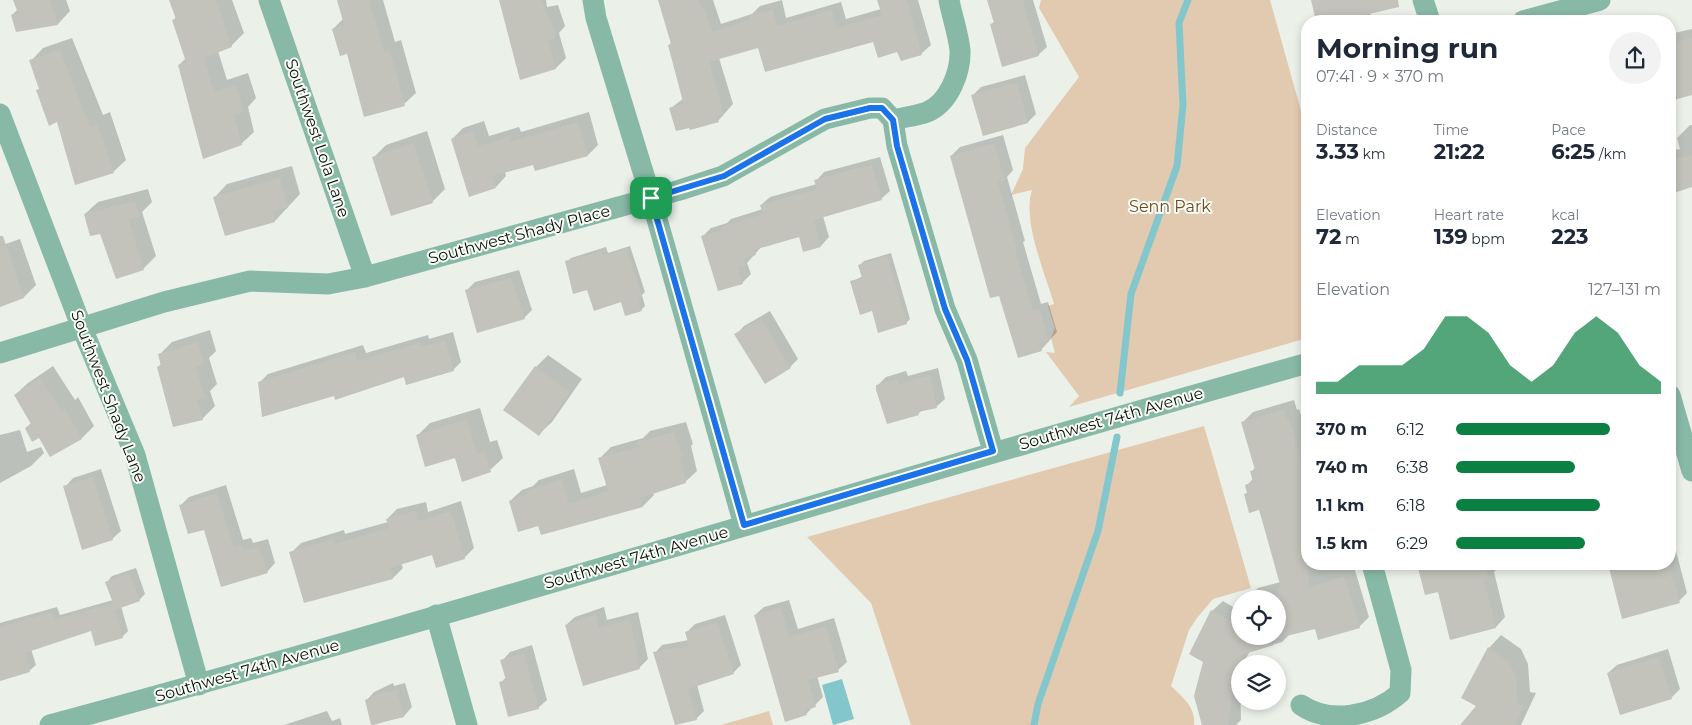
<!DOCTYPE html>
<html lang="en">
<head>
<meta charset="utf-8">
<style>
  :root { --surface:#fff; --page:#f2f2f3; --text:#1f2937; --muted:#747a83; --accent:#0b8043 }
  body { margin:0; font-family:Montserrat,sans-serif; background:var(--page); color:var(--text); height:100vh; display:flex; flex-direction:column; font-size:19px; white-space:nowrap }
  * { box-sizing:border-box; margin:0 }
  p { font-size:16px; color:var(--muted) }
  .icon { flex:none; width:28px; height:28px; fill:none; stroke:currentColor; stroke-width:2; stroke-linecap:round; stroke-linejoin:round }
  .map { position:relative; flex:1; overflow:hidden }
  .sheet { position:absolute; left:1301px; top:15px; width:375px; height:555px; display:flex; flex-direction:column; background:var(--surface); border-radius:20px; box-shadow:0 2px 8px #0003 }
  .sheet>* { flex:none }
  .buttons { position:absolute; left:1231px; top:590px; display:grid; gap:10px }
  .buttons a { display:grid; place-items:center; width:55px; height:55px; border-radius:50%; background:var(--surface); box-shadow:0 2px 8px #0003; font-size:25px }
  .pin { position:absolute; display:grid; place-items:center; width:42px; height:42px; color:#fff; margin:-21px; border-radius:10px; box-shadow:0 2px 8px #0006 }
  .round { display:grid; place-items:center; flex:none; width:52px; height:52px; border-radius:26px; background:var(--page) }
  .head { display:flex; align-items:center; justify-content:space-between; height:85px; padding:0 15px }
  h1 { font-size:28px; font-weight:700; line-height:38px }
  .figures { display:grid; grid-template-columns:repeat(3,1fr); gap:8px; height:85px; padding:5px 15px }
  .figures div { display:grid; align-content:center }
  .figures b { font-size:21px; font-weight:700 }
  .figures small { font-size:14px; font-weight:400 }
  .figures p { font-size:14px }
  .chart { height:140px; padding:10px 15px }
  .chart p { display:flex; justify-content:space-between }
  .chart svg { width:100%; height:90px; margin-top:5px; fill:var(--accent); opacity:.7 }
  ul { padding:0 15px; list-style:none; font-size:16px }
  li { display:grid; grid-template-columns:80px 60px 1fr; align-items:center; height:38px }
  li i { height:12px; border-radius:6px; background:var(--accent) }
  .map>svg:first-child { display:block }
</style>
</head>
<body>
<div class="map">
<svg width="1692" height="725" viewBox="0 0 1692 725">
  <rect width="100%" height="100%" fill="#ebf0e9"/>
  <path fill="#e2cab0" d="M1041,0h229l37,132v206l-238,69 10,-11 -33,-44 9,1 -4,-15 4,-10 -7,-22 6,-2c-9,-31 -32,-83 -22,-114l-21,5 12,-26 2,-21 54,-71 -40,-69z
    M1204,426l47,162 -38,11 -16,19 -8,12 -18,56c12,12 25,21 23,39h-283l-40,-122 -64,-66z
    M769,711l4,14h-52z"/>
  <path fill="#83c7cd" d="M842,679l12,40 -21,6 -11,-40z"/>
  <path fill="#0003" d="M15,0h51l4,11 -12,13 -46,-9 6,-6z
    M171,0h61l12,33 -13,13 -13,5 9,29 21,-7 8,25 -8,9 6,25 -13,12 -62,-79 7,-7 -13,-37 3,-4z
    M338,0h45l12,42 6,-2 15,53 -12,11 -57,-51 -14,-24 10,-10z
    M500,0h46l1,7 11,-2 7,21 -6,7 7,25 -10,10 -36,11z
    M659,0h54l8,24 31,-10 8,-8 22,-6 4,18 55,-16 5,17 35,-10 -2,-9h39l13,45 -10,9 -23,-4 -24,-10 -115,7 -40,11 14,46 -15,17 -47,-13 13,-10 -15,-53 3,-3z
    M989,0h44l14,47 -9,8 -47,-30 4,-4z
    M1312,0h78l-20,13 2,8h-54z
    M1692,29v65l-22,5v-65z
    M72,38l31,77 7,-3 16,48 -13,12 -55,-51 -21,-30 3,-3 -9,-27 12,-13z
    M1025,75l11,39 -8,8 -45,13 -11,-39 9,-9z
    M589,112l9,33 -10,10 -54,9 -29,8 1,4 -10,11 -44,-48 11,-11 21,-7 5,15 30,-9 2,5z
    M1690,125h2v60l-22,-1v-33l10,-2 -3,-11z
    M427,131l18,58 -13,13 -59,-44 13,-13z
    M1003,135l10,35 -6,7 18,64 -2,1 18,62 7,-2 9,30 -16,18 -41,-55 -49,-139 9,-9z
    M880,157l10,34 -9,8 -58,17 6,21 -8,9 -22,-10 -37,10 -15,17 4,11 -9,9 -39,-47 8,-8 16,-5 4,-4 32,-10 -2,-4 9,-8 47,-13 -1,-3 8,-9z
    M292,166l8,28 -13,14 -12,13 -50,13 -10,-37 12,-13z
    M148,189l4,13 -10,10 14,44 -13,13 -42,-37 -16,-18 13,-12z
    M20,239l16,46 -12,12 -24,9v-60z
    M630,246l15,46 -3,3 3,11 -4,4 -53,-22 -21,-26 4,-4 35,-11 2,6z
    M891,253l19,66 -4,4 -33,-13 -22,-28 12,-6 -3,-11 4,-4z
    M519,270l13,40 -8,8 -57,-28 8,-8z
    M770,311l28,48 -8,8 -54,-32 8,-9z
    M210,330l6,21 -7,7 8,26 -7,7 5,15 -13,13 -44,-52 4,-4 -3,-8 13,-13z
    M453,332l8,30 -8,8 -48,6 -70,19 -76,-12 9,-9 95,-29 3,8 62,-18 1,4z
    M548,355l34,24 -30,43 -13,12 -3,-67z
    M53,366l22,34 3,-3 16,29 -12,12 -43,-1 -13,-9 6,-6 -17,-27 13,-12z
    M938,368l7,31 -9,8 -14,3 -4,4 -41,-28 9,-9 20,-6 2,5z
    M1294,400l3,10 2,-1 9,29v126h35l1,6 10,-3 15,50 -10,10h-44l-25,7 -8,8 -32,9 -7,13h-3l-4,12 4,1 1,43 -5,5h-33l9,-114 11,-10 17,10v25h38v-37l-30,-1 10,-10 23,-6 -20,-70 -15,-18 2,-3 -1,-6 6,-6 -2,-7 5,-5 -13,-45 10,-10z
    M480,408l10,34 7,-2 6,18 -13,12 -73,-34 13,-13z
    M686,422l7,22 -2,2 6,25 -12,11 -32,11 1,2 -11,11 -104,18 -29,-23 12,-11 11,-4 6,-6 35,-11 7,24 26,-8 -7,-27 11,-11 32,-9 7,-7z
    M20,430l7,22 14,-5 3,6 -13,13 -31,17v-48z
    M101,469l20,62 -9,8 -47,-52 8,-9z
    M226,485l17,55 8,-2 2,5 15,-4 7,24 -8,9 -62,-44 -24,-23 8,-8z
    M461,501l13,47 -10,10 -31,-5 -32,10 2,5 -10,10 -102,-25 10,-10 43,-13 1,4 43,-12 -1,-3 10,-10 29,-7 2,10z
    M1670,528l17,65 -8,8 -56,16 -14,-53h61z
    M1418,564h79l1,4 -4,4 11,45 -9,10 -58,-36 -12,3z
    M136,568l9,26 -6,6 -18,6 7,25 -6,6 -30,-8 -61,20 5,16 -6,5 -27,9 -3,-11v-45l57,-16 3,8 53,-15 -6,-18 5,-6z
    M789,600l9,29 36,-11 13,44 -9,8 -21,6 6,21 -17,17 -51,-99 9,-8z
    M604,607l3,13 31,-8 10,47 -9,9 -73,-43 9,-8z
    M725,615l16,50 -8,8 -36,12 7,26 -8,8 -41,-66 7,-8 27,-5 -2,-8 8,-8z
    M1501,635l20,14 7,15 2,28 6,1 -15,32h-60l17,-20 -15,-8 26,-49z
    M532,645l15,55 -9,8 -37,-25 5,-6 -4,-16 8,-9z
    M1668,649l12,40 -9,9 -63,-25 9,-8z
    M393,683l1,3 11,-3 7,24 -8,9 -31,9 -7,-24 8,-9z
    M327,711l5,10 8,-3 2,7h-58z"/>
  <g fill="none" stroke-linecap="round" stroke-linejoin="round">
    <path stroke="#83c7cd" stroke-width="7" d="M1120,393l11,-99 46,-128 6,-61 -4,-82 9,-23
      M1034,725l4,-21 60,-173 19,-94"/>
  </g>
  <path fill="#c3c2bb" d="M13,0h37l8,25 -42,7 -5,-17 7,-2z
    M169,0h47l16,47 -28,11 10,34 22,-7 8,27 -10,3 8,30 -39,14 -25,-94 8,-3 -14,-42 4,-1z
    M337,0h32l15,52 6,-1 15,55 -41,11 -17,-63 -7,2 -8,-27 12,-4z
    M499,0h43l14,37 -8,3 8,29 -36,11z
    M658,0h41l3,8 2,-1 8,25 38,-12 -1,-5 24,-6 4,17 55,-16 5,18 45,-13 -5,-15h30l15,55 -21,6 -4,-9 -19,6 -5,-16 -108,30 -7,-24 -49,14 15,52 -7,2 2,6 -29,8 -1,-2 -13,3 -7,-23 14,-4 -1,-6 -14,-53 3,-1z
    M987,0h36l16,56 -37,11 -12,-43 4,-1z
    M1311,0h87l1,7 -60,14h-23z
    M1692,38v57l-22,6v-58z
    M60,50l30,76 8,-2 16,49 -39,12 -18,-63 -8,4 -13,-36 3,-1 -10,-29z
    M1017,82l11,41 -45,13 -12,-41z
    M578,122l10,34 -53,15 -2,-6 -41,11 4,12 -27,9 -18,-58 22,-8 5,15 31,-9 1,5z
    M414,143l19,60 -42,13 -19,-59z
    M994,143l11,37 -7,2 19,68 -2,1 18,60 7,-2 9,33 -9,2 2,7 -24,7 -19,-62 -9,2 -40,-142z
    M1692,155v32l-18,6 -4,-13v-20z
    M872,164l10,36 -68,20 7,27 -18,5 -4,-15 -45,13 2,5 -12,3 2,8 -8,2 5,16 -25,7 -17,-55 21,-6 -1,-3 42,-13 -3,-9 57,-16 -3,-9z
    M280,178l8,30 -15,4 2,10 -50,14 -12,-39z
    M135,201l5,15 -11,4 15,50 -28,9 -16,-45 -10,2 -6,-22z
    M0,236h3l21,62 -24,9z
    M627,249l15,48 -4,1 4,13 -17,5 -4,-14 -27,9 -7,-21 -14,4 -8,-33 37,-10 2,5z
    M887,256l20,68 -29,9 -6,-22 -12,4 -10,-34 12,-3 -4,-13z
    M511,278l14,41 -48,14 -12,-43z
    M761,319l30,49 -26,16 -31,-50z
    M445,340l9,31 -48,14 -2,-8 -69,23 -1,-4 -72,21 -4,-35 97,-30 2,9 62,-18 2,4z
    M198,342l6,22 -8,3 9,31 -8,2 6,20 -30,7 -16,-60 4,-1 -3,-12z
    M535,366l35,26 -31,44 -36,-26z
    M930,375l7,33 -19,4 1,3 -32,9 -11,-34v-5l22,-6 1,5z
    M40,378l22,33 3,-3 17,31 -32,18 -11,-19 -7,4 -7,-14 6,-4 -17,-29z
    M1284,409l2,10 3,-1 19,69v101l36,-12 16,52 -42,12 -3,-11 -37,9v-49l3,-1 -21,-75 -1,-3 -10,3 -5,-19 3,-1 -2,-8 8,-3 -3,-11 5,-1 -14,-48z
    M467,419l10,35 7,-2 7,20 -29,10 -7,-24 -30,9 -9,-32z
    M674,432l8,24 -2,1 6,26 -46,15 3,9 -102,28 -3,-9 -20,6 -9,-31 18,-7 -1,-3 36,-12 7,25 39,-13 -10,-33 41,-11 -2,-5z
    M93,477l20,63 -31,10 -19,-64z
    M217,493l17,55 8,-2 2,5 15,-4 9,26 -47,14 -17,-57 -16,4 -9,-29z
    M416,511l2,10 33,-10 14,48 -29,9 -4,-13 -42,13 3,11 -89,24 -15,-51 45,-13 1,5 54,-16 -3,-9z
    M1417,564h68l4,15 -5,1 12,48 -46,12 -12,-48 -13,3z
    M1608,564h61l11,39 -58,16z
    M130,573l10,28 -25,9 8,28 -28,8 -4,-15 -66,22 5,19 -30,9v-54l52,-15 2,8 59,-17 -8,-21z
    M781,607l8,30 37,-11 13,46 -31,8 8,27 -11,3 2,5 -22,7 -31,-107z
    M1211,610l29,16v10h18l16,9 -29,9 -18,32 6,2 -5,37h-26l-8,-29 9,-34 -14,-8z
    M596,614l3,14 31,-9 10,50 -57,17 -18,-61z
    M717,622l17,52 -46,15 9,31 -22,5 -22,-73 36,-6 -4,-14z
    M1488,647l21,15 7,15 1,27 7,2 -9,19h-55l16,-19 -15,-8z
    M524,653l15,56 -31,8 -9,-35 7,-2 -6,-20z
    M1659,657l13,42 -52,16 -13,-42z
    M397,690l7,27 -33,8 -6,-25 19,-9 1,2z"/>
  <g fill="none" stroke-linecap="round" stroke-linejoin="round">
    <path stroke="#88b9a6" stroke-width="21" d="M269,0l96,277
      M593,0l3,18 55,180 93,327
      M1423,0l7,21
      M1523,21l77,-21
      M0,114l82,214 53,127 64,230
      M893,120c11,-3 24,-4 34,-8 22,-9 34,-40 33,-62 -2,-17 -8,-34 -11,-50
      M0,353l164,-51 86,-21 78,3 37,-7 315,-87 43,-14 102,-57 45,-11h12l11,12 4,26 48,163 22,51 26,91
      M1670,395l22,76
      M436,615l31,110
      M1301,705c29,20 73,11 99,-12l1,-23 -29,-106
      M50,725c421,-114 838,-245 1258,-362"/>
  </g>
  <g fill="none" stroke-linecap="round" stroke-linejoin="round">
    <defs>
      <path id="route" d="M870,108h12l11,12 4,26 48,163 22,51 26,91 -249,74 -93,-327 73,-22 101,-57z"/>
    </defs>
    <use href="#route" stroke="#fff" stroke-width="10"/>
    <use href="#route" stroke="#1a73e8" stroke-width="6"/>
  </g>
  <g text-anchor="middle" stroke-width="4" stroke-linejoin="round" paint-order="stroke">
    <g font-size="16" fill="#0f100e" stroke="#f9fdf7">
      <text transform="translate(318 138) rotate(71)" y="6">Southwest Lola Lane</text>
      <text transform="translate(519 234) rotate(-15)" y="6">Southwest Shady Place</text>
      <text transform="translate(109 396) rotate(69)" y="6">Southwest Shady Lane</text>
      <text transform="translate(1111 418) rotate(-16)" y="6">Southwest 74th Avenue</text>
      <text transform="translate(636 557) rotate(-16)" y="6">Southwest 74th Avenue</text>
      <text transform="translate(247 670) rotate(-16)" y="6">Southwest 74th Avenue</text>
    </g>
    <g font-size="16" fill="#704a1c" stroke="#f9fdf7">
      <text x="1170" y="212">Senn Park</text>
    </g>
  </g>
</svg>
<div class="buttons">
<a><svg class="icon" aria-label="locate" viewBox="0 0 24 24"><circle cx="12" cy="12" r="6"/><path d="M12 2v4M12 18v4M2 12h4M18 12h4"/></svg></a>
<a><svg class="icon" aria-label="layers" viewBox="0 0 24 24"><path d="M12 4l9 5-9 5-9-5zM3 14l9 5 9-5"/></svg></a>
</div>
<div class="pin" style="left:651px;top:198px;background:#1e9e55"><svg class="icon" aria-label="arrive" viewBox="0 0 24 24"><path d="M6 21V4h12l-3 4 3 4H6"/></svg></div>
<section class="sheet">
<div class="head"><div><h1>Morning run</h1><p>07:41 · 9 × 370 m</p></div><a class="round"><svg class="icon" aria-label="share" viewBox="0 0 24 24"><path d="M12 15V3M7 8l5-5 5 5M5 13v7h14v-7"/></svg></a></div>
<div class="figures">
<div><p>Distance</p><b>3.33<small> km</small></b></div>
<div><p>Time</p><b>21:22</b></div>
<div><p>Pace</p><b>6:25<small> /km</small></b></div>
</div>
<div class="figures">
<div><p>Elevation</p><b>72<small> m</small></b></div>
<div><p>Heart rate</p><b>139<small> bpm</small></b></div>
<div><p>kcal</p><b>223</b></div>
</div>
<div class="chart"><p><span>Elevation</span>127–131 m</p>
<svg viewBox="0 0 160 44" preserveAspectRatio="none"><path d="M0 44V38L10 38L20 30L30 30L40 30L50 22L60 6L70 6L80 14L90 30L100 38L110 30L120 14L130 6L140 14L150 30L160 38V44z"/></svg>
</div>
<ul>
<li><b>370 m</b>6:12<i style="width:75%"></i></li>
<li><b>740 m</b>6:38<i style="width:58%"></i></li>
<li><b>1.1 km</b>6:18<i style="width:70%"></i></li>
<li><b>1.5 km</b>6:29<i style="width:63%"></i></li>
</ul>
</section>
</div>
</body>
</html>
